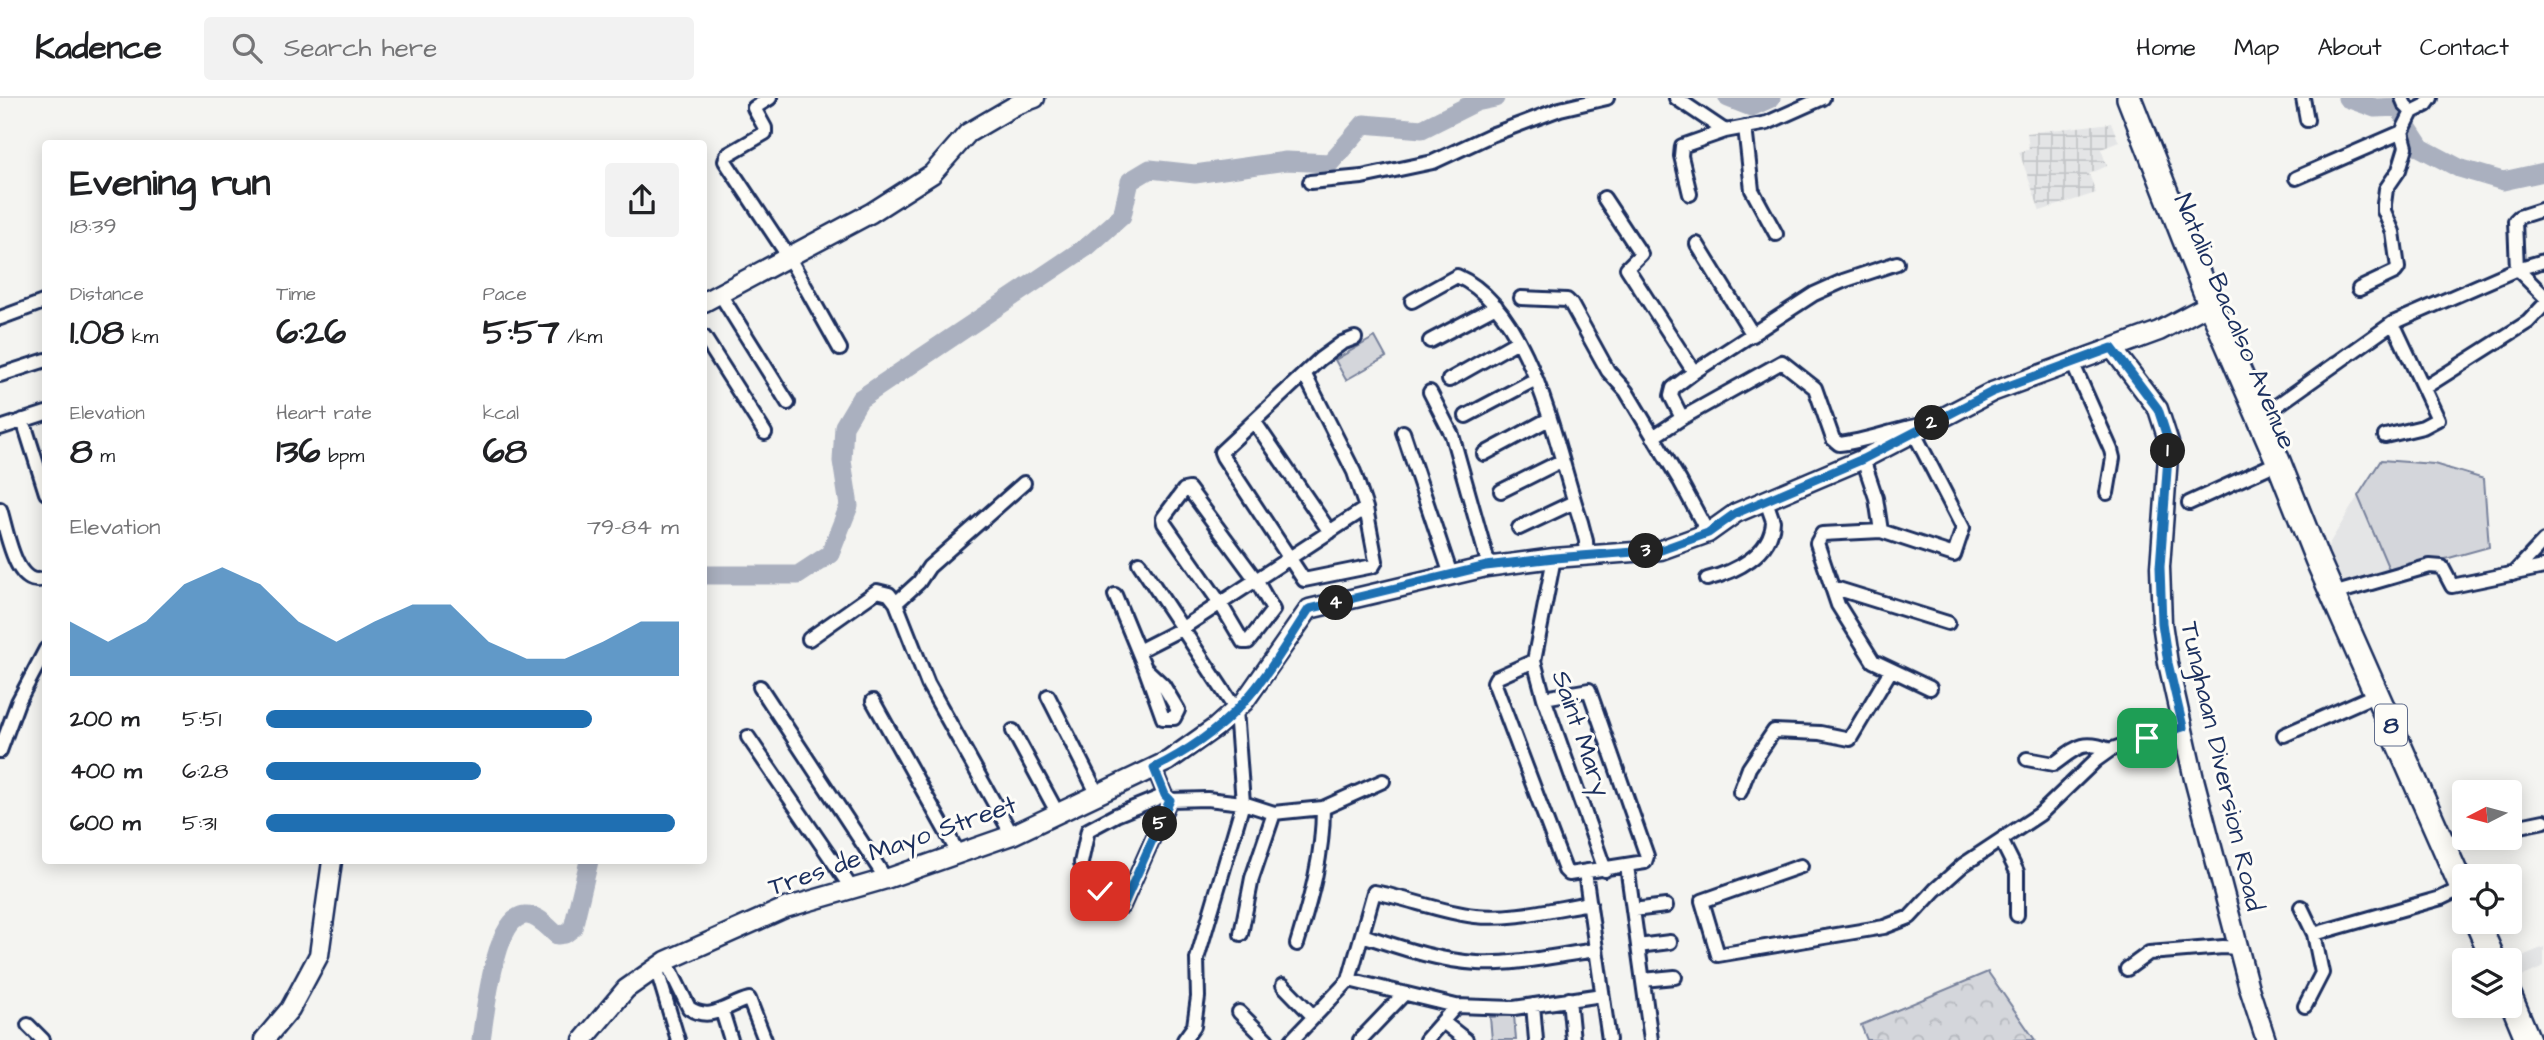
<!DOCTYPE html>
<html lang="en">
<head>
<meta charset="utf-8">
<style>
  :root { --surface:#fff; --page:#f2f2f2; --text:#202124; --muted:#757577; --line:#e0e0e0; --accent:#1f6fb2 }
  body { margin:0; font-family:"Architects Daughter",sans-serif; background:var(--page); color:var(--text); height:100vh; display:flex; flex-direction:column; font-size:26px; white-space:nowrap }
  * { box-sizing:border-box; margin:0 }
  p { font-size:23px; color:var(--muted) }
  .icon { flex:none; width:38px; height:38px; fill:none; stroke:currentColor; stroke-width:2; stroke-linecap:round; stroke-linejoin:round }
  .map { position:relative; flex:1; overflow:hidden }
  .sheet { position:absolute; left:42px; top:42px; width:665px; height:724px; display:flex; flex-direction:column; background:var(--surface); border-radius:7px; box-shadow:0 4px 18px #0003 }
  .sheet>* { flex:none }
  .needle { width:46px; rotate:264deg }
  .controls { position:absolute; left:2452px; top:682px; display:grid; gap:14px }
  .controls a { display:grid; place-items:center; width:70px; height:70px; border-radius:7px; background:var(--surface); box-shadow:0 4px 18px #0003; font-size:35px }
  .pin { position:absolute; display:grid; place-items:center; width:60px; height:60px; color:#fff; margin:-30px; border-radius:14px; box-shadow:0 4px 10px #0006 }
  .km { position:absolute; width:35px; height:35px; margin:-18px; border-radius:50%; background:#222; color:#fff; font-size:19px; line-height:35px; text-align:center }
  .round { display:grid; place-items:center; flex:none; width:74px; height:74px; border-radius:7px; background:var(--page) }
  .summary { display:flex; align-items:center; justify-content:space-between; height:119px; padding:0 28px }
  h1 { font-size:38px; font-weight:700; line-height:52px }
  .figures { display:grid; grid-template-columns:repeat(3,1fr); gap:10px; height:119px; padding:7px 28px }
  .figures div { display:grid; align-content:center }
  .figures b { font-size:35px; font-weight:700 }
  .figures small { font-size:19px; font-weight:400 }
  .figures p { font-size:19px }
  .chart { height:196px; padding:14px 28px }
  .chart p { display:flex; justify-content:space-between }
  .chart svg { width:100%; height:126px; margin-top:7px; fill:var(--accent); opacity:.7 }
  ul { padding:0 28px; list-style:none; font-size:23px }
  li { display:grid; grid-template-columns:112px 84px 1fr; align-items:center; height:52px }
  li i { height:18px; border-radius:9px; background:var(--accent) }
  header { display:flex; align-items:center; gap:42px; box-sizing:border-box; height:98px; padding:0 35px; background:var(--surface); border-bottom:2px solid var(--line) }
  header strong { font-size:33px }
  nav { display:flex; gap:38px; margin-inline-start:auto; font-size:24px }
  .search { width:490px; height:63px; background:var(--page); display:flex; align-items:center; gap:18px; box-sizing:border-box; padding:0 24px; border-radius:7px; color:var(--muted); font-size:26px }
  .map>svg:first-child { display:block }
</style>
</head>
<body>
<header>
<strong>Kadence</strong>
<div class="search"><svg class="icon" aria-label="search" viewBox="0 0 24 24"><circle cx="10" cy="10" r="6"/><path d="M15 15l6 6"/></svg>Search here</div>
<nav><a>Home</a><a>Map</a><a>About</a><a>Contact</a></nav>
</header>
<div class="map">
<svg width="2544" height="942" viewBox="0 0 2544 942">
  <defs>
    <pattern id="industrial-grid" width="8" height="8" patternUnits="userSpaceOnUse" patternTransform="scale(1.75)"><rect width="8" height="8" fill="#e4e5e6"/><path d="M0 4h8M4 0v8" fill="none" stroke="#c3c5c8"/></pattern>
    <pattern id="forest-crowns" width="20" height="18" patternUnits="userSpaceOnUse" patternTransform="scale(1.75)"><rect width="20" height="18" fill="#d4d6db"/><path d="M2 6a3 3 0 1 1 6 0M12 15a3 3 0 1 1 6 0" fill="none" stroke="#b5b8be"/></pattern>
  </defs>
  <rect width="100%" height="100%" fill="#f4f4f1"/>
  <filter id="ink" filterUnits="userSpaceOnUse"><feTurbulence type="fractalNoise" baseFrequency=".0143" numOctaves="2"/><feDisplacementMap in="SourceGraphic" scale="14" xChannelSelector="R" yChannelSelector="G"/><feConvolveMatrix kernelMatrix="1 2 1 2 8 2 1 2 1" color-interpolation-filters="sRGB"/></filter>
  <g filter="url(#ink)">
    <path fill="#e4e5e6" d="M2358,398l33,78 -49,14 -16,-39z
      M2544,849v20l-30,13 -4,-19z"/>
    <path fill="url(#industrial-grid)" d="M2111,25l8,19 -18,7 6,17 -18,8 7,19 -56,18 -21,-59 10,-3 -2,-16z"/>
    <path fill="#d4d6db" stroke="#78829c" stroke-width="2" d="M1375,239l11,20 -40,23 -11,-20z
      M2381,362l53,4 50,15 5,68 -98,27 -33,-78z
      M1514,917l2,25h-24l-2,-23z"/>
    <path fill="url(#forest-crowns)" stroke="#78829c" stroke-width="2" d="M1988,874l47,68h-168l-6,-15z"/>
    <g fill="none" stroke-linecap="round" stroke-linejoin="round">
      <path stroke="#aab0bf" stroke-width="19" d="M1728,0l23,9 20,-9
        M2347,0l28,10 25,-1 8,21 13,20 38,20 44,13 41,-9
        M704,477h94l32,-21 19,-48 -7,-45 2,-35 16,-27 228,-153 34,-30 8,-35 20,-12 45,5 91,-13 44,2 34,-39 58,5 54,-27 19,-4
        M481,942c4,-25 13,-122 44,-125 13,-1 23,13 32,20l8,-1 8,-6 16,-67"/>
      <defs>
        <path id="street" d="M770,0l-16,10 11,20v5l-38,22 -2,6 63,95 52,93
          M1676,0l49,33
          M2303,0l4,22
          M2402,0l3,7 7,7
          M2412,14l14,-7 5,-7
          M1745,29l7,63 24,44
          M2296,80l106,-46 10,-20
          M1310,84l52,-5 71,-15 58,-27 69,-26 47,-11
          M1690,96l-9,-38 1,-10 43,-15 42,-8 56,-25
          M1604,100l37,56 -14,14 67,104
          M2544,111l-25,8 -4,4 2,48 27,27
          M1697,146l56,91
          M2359,191l36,-17 3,-4 -5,-36 -9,-21v-7l2,-15 13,-19 7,-23 -4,-15
          M720,196l68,109
          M1521,200l46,2 4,4 37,67 18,20 54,90 28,52
          M1412,203l45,-25c76,33 99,174 124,246l5,19 1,16
          M0,220l46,-17
          M704,239l61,96
          M1430,243l66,-35
          M2072,264l39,88 2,8 -6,35
          M0,277l46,-15
          M1305,277l49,97 12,36 10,53 -3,5 -69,14 -81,-123 -2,-5 99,-93 22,-16 13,-5
          M1449,282l69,-39
          M2424,290l104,-66 16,-17
          M1430,294l22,43 37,131
          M1466,318l70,-37
          M1682,320l-11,-22 2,-8 21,-16 120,-78 29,-13 54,-18
          M2258,321l135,-96 124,-54 27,-8
          M23,322l23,73
          M1254,323l76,111
          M0,330l46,-15
          M1403,334l48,143
          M1914,335l49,95 -9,27 -73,-24 -59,3 -5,9 21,62 35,56 57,27
          M2385,338l38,-9 15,-8 -45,-96
          M1653,339l29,-19 100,-56 33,26 18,51 6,5c28,-3 54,-14 82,-19
          M1484,356l65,-35
          M1863,361l13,39 5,33
          M1189,391l67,91 17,30 -25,32h-5l-23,-39 -56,-80 -1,-5 21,-28z
          M1501,393l60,-30
          M2189,405l79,-36
          M0,411c7,21 15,83 46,69
          M1519,430l55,-26
          M1554,460l-20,103 10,37 61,172
          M1139,465l97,147 7,93 -46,156 1,38 -4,29 -10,14
          M2513,476l31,-33
          M1707,481c28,-7 65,-25 66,-58l-7,-20
          M1832,489l116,36
          M2333,496l97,-28 12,1 10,19 92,-19
          M1115,497l30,73 18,50h11l4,-8 -15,-25 -18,-17
          M896,505l23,-21 10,-15 95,-84
          M809,541l68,-48 12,3 7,9 32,81 84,151
          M1138,553l43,-22 185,-121
          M1534,563l-38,17 -2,4 71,188 4,4 76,-12 2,-6 -58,-166 -45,8
          M760,589l126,192
          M1048,598l50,99
          M873,603l85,152
          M1013,633l45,83
          M2284,637l93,-41
          M748,639l104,152
          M0,653l18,-49 28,-53
          M2027,661l27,5c22,-16 28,-25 56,-14
          M1154,670l11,27 5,5 37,-1 36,4 31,10 9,-1 40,-4 60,-27
          M1740,694l9,-24 25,-37 46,2 30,6 41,-69
          M2510,730l34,-7
          M2001,742l16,32v43
          M2442,745l22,-5
          M1081,765l7,-33 28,-15 49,-20
          M1627,768l24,174
          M1801,768l-99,35 16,54 166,-28 26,-10 25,-27 28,-25 77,-51 56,-54 14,-10 48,-17 25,-6
          M1585,774l24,168
          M1100,793c3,12 10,18 23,15l47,-106
          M2301,809l13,27 8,39 -17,33
          M1633,812l33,-4
          M1241,836l11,-56 22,-65
          M2314,836l127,-36 21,-10
          M1362,837c37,12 76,26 115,28 39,2 81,-8 119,-13
          M1297,846c14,-46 26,-88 26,-136
          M1638,848l32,-4
          M666,863l23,47c22,15 39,-4 60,-9l16,41
          M656,869l22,73
          M2127,871l22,-16 74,-6 15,1
          M1349,882l107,26 58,2 88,-13
          M1643,882l32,-3
          M1283,887l31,32
          M1569,901l4,41
          M1533,907l3,35
          M722,913l9,29
          M1239,914l28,28
          M1443,924l23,18
          M28,927l15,15
          M1292,942l57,-60 25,-88c34,6 66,20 101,24 38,4 77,-7 115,-13
          M1360,942l43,-45
          M1426,942l30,-34"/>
        <path id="secondary" d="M704,204l167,-89 61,-39 36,-41 48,-28 19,-7
          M2112,250l46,61 11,34 -9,124 2,56 6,40 26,116 55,209 17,52
          M264,942l26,-31 29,-54 13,-94
          M583,942l43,-51 40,-28 119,-53 101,-29 126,-44 156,-74 48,-34 28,-25 65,-93 177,-42 68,-9 107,-8 47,-17 28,-20 127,-54 129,-67 167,-61 51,-27"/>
        <path id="highway" d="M2129,0l81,206 68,157 39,98 147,333
          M2477,824l17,39
          M2510,899l18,43"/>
      </defs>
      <use href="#street" stroke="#1b2f5e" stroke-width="18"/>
      <use href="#secondary" stroke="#1b2f5e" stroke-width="23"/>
      <use href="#highway" stroke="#1b2f5e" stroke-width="28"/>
      <use href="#street" stroke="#fdfcf7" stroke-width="12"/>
      <use href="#secondary" stroke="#fdfcf7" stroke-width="18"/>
      <use href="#highway" stroke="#fdfcf7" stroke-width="23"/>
    </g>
  </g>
  <g fill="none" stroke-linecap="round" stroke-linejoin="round" filter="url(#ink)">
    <defs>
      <path id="route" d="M1100,793c3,12 10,18 23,15l47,-106 -5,-5 -11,-27c31,-15 65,-38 88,-64 26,-28 46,-63 67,-95l177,-43 68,-8 107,-8 47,-17 28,-20 127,-54 129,-67 120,-44 46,61 11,34 -9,124 2,56 6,40 15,64 -36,11"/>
    </defs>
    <use href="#route" stroke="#fff" stroke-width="14"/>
    <use href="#route" stroke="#1f6fb2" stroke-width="9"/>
  </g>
  <g text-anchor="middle" stroke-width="6" stroke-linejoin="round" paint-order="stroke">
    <rect fill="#fdfcf7" stroke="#5f6c8c" stroke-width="2" x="2375" y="606.5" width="32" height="41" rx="5"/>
    <g font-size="24" font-weight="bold" fill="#1b2f5e">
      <text x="2391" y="635">8</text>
    </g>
    <g font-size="26" fill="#1b2f5e" stroke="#fdfcf7">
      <text transform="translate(2236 223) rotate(67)" y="9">Natalio Bacalso Avenue</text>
      <text transform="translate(1582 635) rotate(71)" y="9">Saint Mary</text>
      <text transform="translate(2223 668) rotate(77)" y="9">Tunghaan Diversion Road</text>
      <text transform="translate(892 747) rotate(-19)" y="9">Tres de Mayo Street</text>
    </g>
  </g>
</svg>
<div class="controls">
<a><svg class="needle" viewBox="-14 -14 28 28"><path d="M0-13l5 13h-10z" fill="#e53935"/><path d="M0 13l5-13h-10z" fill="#757577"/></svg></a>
<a><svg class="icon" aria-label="locate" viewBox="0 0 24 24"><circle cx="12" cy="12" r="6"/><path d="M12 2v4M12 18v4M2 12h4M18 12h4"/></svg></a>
<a><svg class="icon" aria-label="layers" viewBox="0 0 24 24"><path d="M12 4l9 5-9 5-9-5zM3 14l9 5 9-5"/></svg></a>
</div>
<div class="pin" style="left:2147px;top:640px;background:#1e9e55"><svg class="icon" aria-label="arrive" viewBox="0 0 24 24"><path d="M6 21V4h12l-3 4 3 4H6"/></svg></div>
<div class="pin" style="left:1100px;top:793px;background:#d93025"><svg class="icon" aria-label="check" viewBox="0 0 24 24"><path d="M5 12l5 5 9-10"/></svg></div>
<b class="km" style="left:2168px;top:353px">1</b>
<b class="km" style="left:1932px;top:325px">2</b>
<b class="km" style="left:1646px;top:453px">3</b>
<b class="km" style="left:1336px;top:505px">4</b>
<b class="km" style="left:1160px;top:726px">5</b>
<section class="sheet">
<div class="summary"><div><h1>Evening run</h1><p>18:39</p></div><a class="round"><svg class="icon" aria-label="share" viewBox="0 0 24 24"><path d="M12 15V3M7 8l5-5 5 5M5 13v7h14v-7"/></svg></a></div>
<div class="figures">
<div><p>Distance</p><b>1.08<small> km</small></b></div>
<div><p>Time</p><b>6:26</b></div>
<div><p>Pace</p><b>5:57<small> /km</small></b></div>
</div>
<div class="figures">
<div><p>Elevation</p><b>8<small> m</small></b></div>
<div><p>Heart rate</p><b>136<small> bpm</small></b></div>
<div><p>kcal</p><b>68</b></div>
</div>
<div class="chart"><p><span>Elevation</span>79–84 m</p>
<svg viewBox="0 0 160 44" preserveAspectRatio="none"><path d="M0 44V25L10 32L20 25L30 12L40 6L50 12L60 25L70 32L80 25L90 19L100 19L110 32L120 38L130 38L140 32L150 25L160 25V44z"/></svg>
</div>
<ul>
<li><b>200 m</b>5:51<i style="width:79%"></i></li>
<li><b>400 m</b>6:28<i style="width:52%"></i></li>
<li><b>600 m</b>5:31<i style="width:99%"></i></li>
</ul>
</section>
</div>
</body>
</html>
